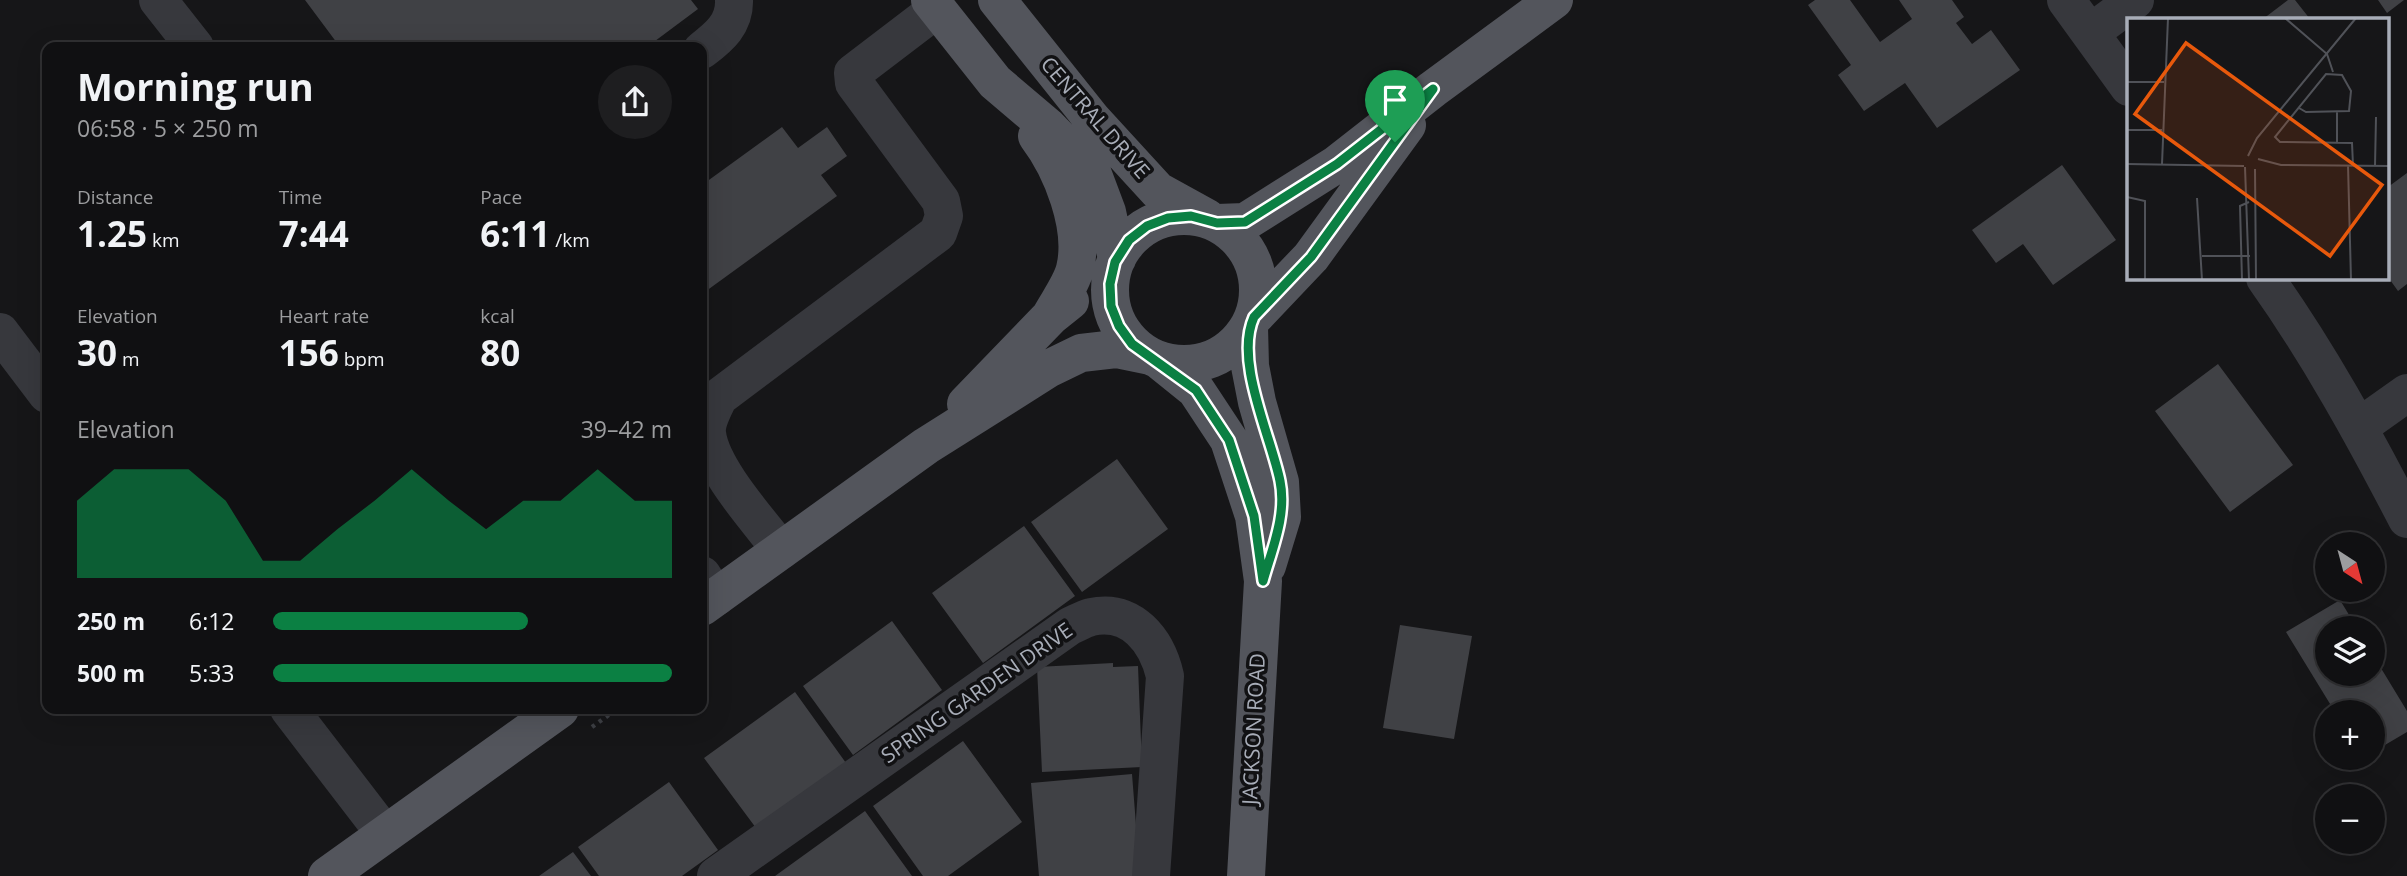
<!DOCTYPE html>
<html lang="en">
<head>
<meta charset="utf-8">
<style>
  :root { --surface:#101012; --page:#1e1e20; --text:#f1f3f6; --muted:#9c9d9f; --line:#303032; --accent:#0b8043 }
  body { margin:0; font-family:"Open Sans",sans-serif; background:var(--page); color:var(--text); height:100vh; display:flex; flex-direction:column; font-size:26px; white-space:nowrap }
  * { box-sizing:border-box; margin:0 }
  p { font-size:23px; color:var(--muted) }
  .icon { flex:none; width:38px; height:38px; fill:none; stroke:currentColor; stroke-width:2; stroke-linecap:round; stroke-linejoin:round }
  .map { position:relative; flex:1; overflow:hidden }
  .details { position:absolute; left:42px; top:42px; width:665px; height:672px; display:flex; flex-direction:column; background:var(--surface); border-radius:14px; box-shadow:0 7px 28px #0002,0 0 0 2px var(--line) }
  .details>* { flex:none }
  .needle { width:46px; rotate:144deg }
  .fabs { position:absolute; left:2315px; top:532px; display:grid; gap:14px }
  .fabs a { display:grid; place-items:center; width:70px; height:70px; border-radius:50%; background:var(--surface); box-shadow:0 7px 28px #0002,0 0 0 2px var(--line); font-size:35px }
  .pin { position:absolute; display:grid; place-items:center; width:60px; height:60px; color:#fff; margin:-72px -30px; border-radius:50% 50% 50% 0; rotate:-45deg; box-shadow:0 0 7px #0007 }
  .pin .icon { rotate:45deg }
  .round { display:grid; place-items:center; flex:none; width:74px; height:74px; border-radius:37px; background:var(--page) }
  .head { display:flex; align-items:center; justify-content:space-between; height:119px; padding:0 35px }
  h1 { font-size:38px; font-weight:700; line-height:52px }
  .stats { display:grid; grid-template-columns:repeat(3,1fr); gap:10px; height:119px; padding:7px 35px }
  .stats div { display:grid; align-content:center }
  .stats b { font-size:35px; font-weight:700 }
  .stats small { font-size:19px; font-weight:400 }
  .stats p { font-size:19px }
  .chart { height:196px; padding:14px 35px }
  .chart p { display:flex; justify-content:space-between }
  .chart svg { width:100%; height:126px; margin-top:7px; fill:var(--accent); opacity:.7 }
  ul { padding:0 35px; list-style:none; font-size:23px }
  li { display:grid; grid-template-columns:112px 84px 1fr; align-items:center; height:52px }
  li i { height:18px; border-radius:9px; background:var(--accent) }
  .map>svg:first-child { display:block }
</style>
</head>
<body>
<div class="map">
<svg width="2407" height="876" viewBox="0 0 2407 876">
  <rect width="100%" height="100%" fill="#161618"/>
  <path fill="#404145" d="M305,0h386l7,9 -51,38h-307z
    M1815,0h35l30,42 32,-23 -13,-19h53l12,17 -8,6 16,21 19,-14 29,40 -83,58 -32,-45 -41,28 -26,-36 13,-10 -43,-60z
    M2288,0h7l15,19h-47z
    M2378,0h26l-17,13z
    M782,127l16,21 29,-21 20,29 -26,19 16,21 -135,98v-109z
    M2062,165l54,75 -63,45 -30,-41 -27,19 -24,-33z
    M2407,173v111l-9,7 -10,-14v-90z
    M2218,364l75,101 -63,47 -75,-101z
    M1117,459l51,70 -86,63 -51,-70z
    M1024,526l51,70 -92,67 -51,-70z
    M2340,600l17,28h-29v46h45v-19l34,56v21l-34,20v-40h-38l-49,-80z
    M892,621l50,69 -89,65 -50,-69z
    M1400,625l72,11 -18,103 -71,-11z
    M1113,663v4l25,-1 4,101 -100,5 -5,-105z
    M795,692l51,71 -90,65 -52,-70z
    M963,741l59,81 -74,54h-25l-50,-70z
    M1132,774l8,102h-101l-8,-93z
    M669,782l49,68 -36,26h-83l-21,-29z
    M865,811l47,65h-137z
    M573,852l18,24h-52z"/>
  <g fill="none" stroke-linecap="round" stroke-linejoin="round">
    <path stroke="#3d3f44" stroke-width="4.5" stroke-dasharray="3.5 5" stroke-linecap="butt" d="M592,727l25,-18"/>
    <path stroke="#37383d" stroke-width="38" d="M158,0l37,47
      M2066,0l63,87
      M2090,33l45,-33
      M702,50c17,-13 33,-26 32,-50
      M2265,278c54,76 99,158 142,241
      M0,332l47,62
      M2359,427l48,-34
      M781,550c-22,-29 -70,-81 -74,-117 -1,-11 7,-26 12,-36l219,-164 6,-17 -3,-15 -87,-118 -1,-10 84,-64
      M702,575l14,22
      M289,709l96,125
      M716,876l354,-250c7,-3 14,-7 21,-9 41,-9 66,24 74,59l-14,200"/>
    <path stroke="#53555c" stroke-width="38" d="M930,0l65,82 53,45 44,45 15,40 10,47
      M997,0l95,119 66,72 49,27
      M1037,136c25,33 48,91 38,133 -4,16 -17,33 -25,48
      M1110 290a74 74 0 1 1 148 0a74 74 0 1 1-148 0Z
      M1217,223l28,-1 92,-58 96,-75 121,-89
      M1254,317l57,-60 96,-132
      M1249,327l1,39 7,36 23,80 2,35 -15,49
      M1160,361l36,29 33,50 25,76 9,65 -17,295
      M966,404l84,-87 20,-16
      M702,607l224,-161 122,-77 33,-16 35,-4 34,7
      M327,876l233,-167"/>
  </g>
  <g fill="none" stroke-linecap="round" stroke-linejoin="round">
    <defs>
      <path id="route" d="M1433,89l-122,168 -57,60c-20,44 17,119 26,164 7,34 -8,68 -17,100l-9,-65 -25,-76 -33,-50 -64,-46 -13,-18 -8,-20 -1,-22 5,-22 14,-22 18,-14 21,-8 23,-2 26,7 28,-1 92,-58z"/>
    </defs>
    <use href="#route" stroke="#fff" stroke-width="14"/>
    <use href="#route" stroke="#0b8043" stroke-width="9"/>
  </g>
  <g text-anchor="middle" stroke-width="7" stroke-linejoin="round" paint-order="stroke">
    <g font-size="21" fill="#a8adb8" stroke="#111113">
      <text transform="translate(1095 118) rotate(49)" y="7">CENTRAL DRIVE</text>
      <text transform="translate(977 693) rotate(-35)" y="7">SPRING GARDEN DRIVE</text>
      <text transform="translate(1254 729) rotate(-87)" y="7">JACKSON ROAD</text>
    </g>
  </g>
  <g transform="translate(2127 18)">
    <rect width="262" height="262" fill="#161618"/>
    <path fill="none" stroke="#505258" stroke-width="2" d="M158,0l42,36 6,18M0,64h37M172,90l7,4 43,-1 2,-20 -9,-16 -16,-1 -51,63 5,5 72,1 1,22M0,112h35M210,125v-31M121,138l9,-18 99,-120M131,141l23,6 109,1M0,146l117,2M35,146l6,-146M221,147l3,115M248,148l1,-49M118,149l4,113M128,151l1,111M0,179l18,4v79M70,180l5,82M75,238h48M115,262l-2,-74 9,-4"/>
    <path fill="#e8590c" fill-opacity="0.15" stroke="#e8590c" stroke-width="3.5" d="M59,25l196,142 -52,71 -195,-142z"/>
    <rect width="262" height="262" fill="none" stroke="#a8adb8" stroke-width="3.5"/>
  </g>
</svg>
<div class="fabs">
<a><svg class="needle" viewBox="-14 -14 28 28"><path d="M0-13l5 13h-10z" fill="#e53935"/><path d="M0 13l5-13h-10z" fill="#9c9d9f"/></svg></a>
<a><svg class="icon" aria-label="layers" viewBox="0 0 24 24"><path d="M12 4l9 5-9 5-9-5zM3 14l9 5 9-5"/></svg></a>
<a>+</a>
<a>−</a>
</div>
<div class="pin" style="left:1395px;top:142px;background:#1e9e55"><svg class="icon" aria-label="arrive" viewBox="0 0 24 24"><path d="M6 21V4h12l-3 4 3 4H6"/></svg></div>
<section class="details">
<div class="head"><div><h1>Morning run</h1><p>06:58 · 5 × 250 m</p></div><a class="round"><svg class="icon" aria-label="share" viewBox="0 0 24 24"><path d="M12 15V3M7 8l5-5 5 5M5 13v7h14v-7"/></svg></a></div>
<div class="stats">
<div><p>Distance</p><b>1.25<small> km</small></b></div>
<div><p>Time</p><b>7:44</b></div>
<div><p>Pace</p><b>6:11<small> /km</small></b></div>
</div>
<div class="stats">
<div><p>Elevation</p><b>30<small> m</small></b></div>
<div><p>Heart rate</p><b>156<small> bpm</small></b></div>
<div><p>kcal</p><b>80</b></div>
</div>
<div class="chart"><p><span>Elevation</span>39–42 m</p>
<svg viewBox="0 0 160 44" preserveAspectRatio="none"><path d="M0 44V17L10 6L20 6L30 6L40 17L50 38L60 38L70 27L80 17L90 6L100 17L110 27L120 17L130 17L140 6L150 17L160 17V44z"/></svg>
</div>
<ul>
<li><b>250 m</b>6:12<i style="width:64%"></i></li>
<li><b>500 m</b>5:33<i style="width:100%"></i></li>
</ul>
</section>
</div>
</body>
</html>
